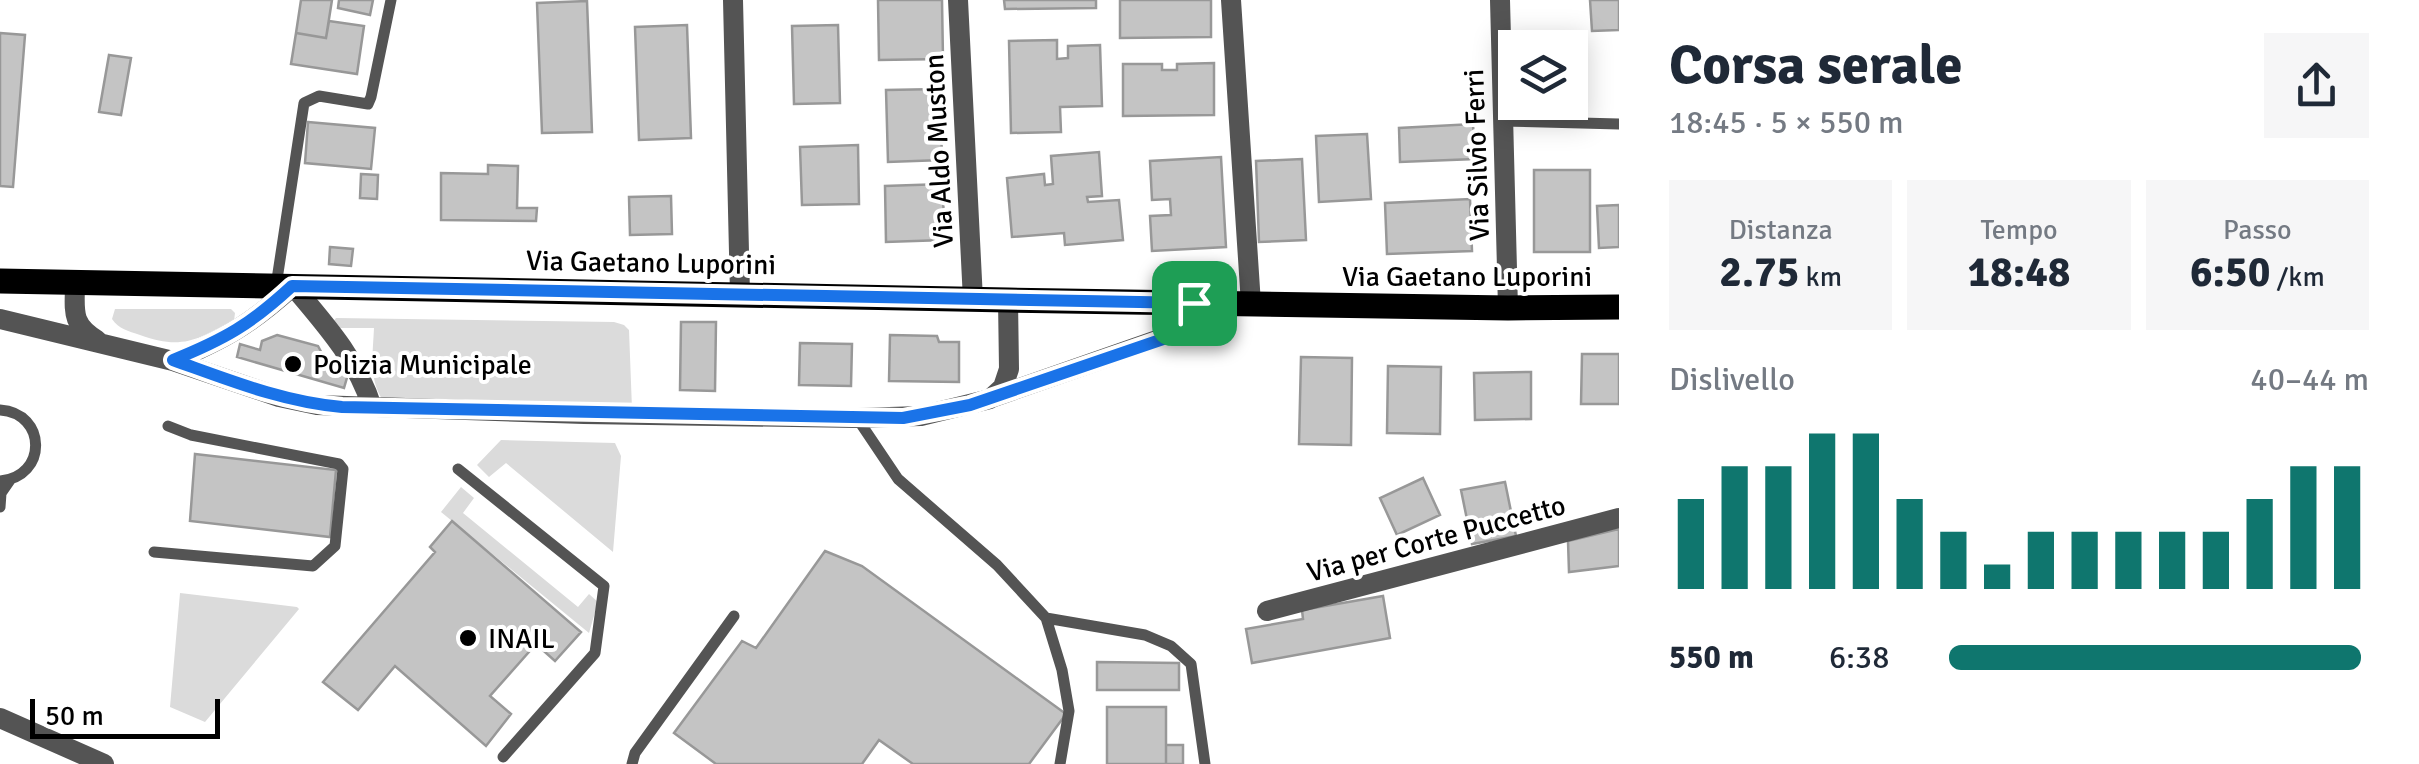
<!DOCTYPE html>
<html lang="it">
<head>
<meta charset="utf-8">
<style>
  :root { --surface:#fff; --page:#f6f6f7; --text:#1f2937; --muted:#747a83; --accent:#0f766e }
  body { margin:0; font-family:Signika,sans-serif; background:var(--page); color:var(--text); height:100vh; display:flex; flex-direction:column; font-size:38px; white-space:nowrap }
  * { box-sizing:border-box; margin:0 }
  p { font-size:32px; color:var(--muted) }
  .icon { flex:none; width:55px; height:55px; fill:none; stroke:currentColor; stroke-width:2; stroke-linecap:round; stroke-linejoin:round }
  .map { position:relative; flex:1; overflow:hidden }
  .sheet { display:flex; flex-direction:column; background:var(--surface); width:800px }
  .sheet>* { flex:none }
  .tools { position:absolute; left:1498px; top:30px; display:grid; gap:20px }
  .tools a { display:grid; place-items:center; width:90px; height:90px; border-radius:0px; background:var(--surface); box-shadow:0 5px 25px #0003; font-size:50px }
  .scale { position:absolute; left:30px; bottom:25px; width:190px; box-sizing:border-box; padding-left:10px; border:5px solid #000; border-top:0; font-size:28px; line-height:35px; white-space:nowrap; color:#000; -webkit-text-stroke:8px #fff; paint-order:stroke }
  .pin { position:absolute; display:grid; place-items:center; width:85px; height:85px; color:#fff; margin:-42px; border-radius:20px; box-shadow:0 5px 15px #0006 }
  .round { display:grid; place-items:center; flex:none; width:105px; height:105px; border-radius:0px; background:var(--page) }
  .head { display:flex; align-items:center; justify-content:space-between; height:170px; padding:0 50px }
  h1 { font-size:55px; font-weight:800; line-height:75px }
  .stats { display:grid; grid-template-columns:repeat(3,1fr); gap:15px; height:170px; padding:10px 50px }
  .stats div { display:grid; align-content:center; border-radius:0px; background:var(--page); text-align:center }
  .stats b { font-size:42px; font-weight:800 }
  .stats small { font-size:28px; font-weight:400 }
  .stats p { font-size:28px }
  .chart { height:280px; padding:20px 50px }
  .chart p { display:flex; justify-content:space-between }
  .chart svg { width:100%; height:180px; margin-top:10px; stroke:var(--accent); stroke-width:6 }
  ul { padding:0 50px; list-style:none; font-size:32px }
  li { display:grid; grid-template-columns:160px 120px 1fr; align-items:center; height:75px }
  li i { height:25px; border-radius:12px; background:var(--accent) }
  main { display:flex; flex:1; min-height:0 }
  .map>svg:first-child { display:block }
</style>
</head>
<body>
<main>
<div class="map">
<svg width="1619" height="764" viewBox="0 0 1619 764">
  <rect width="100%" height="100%" fill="#fff"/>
  <path fill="#dbdbdb" d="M115,309h116l4,4 -1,8c-37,19 -53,29 -94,14 -12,-4 -21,-6 -28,-16z
    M336,318l278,4 10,3 5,5 3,79 -248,-7c-16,-22 -11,-49 -10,-74h-40l-2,-5z
    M501,440l114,3 6,13 -8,96 -107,-89 -17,14 -12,-12z
    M461,487l13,11 -11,15 115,94 11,-13 9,8 -9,31 -148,-121z
    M180,593l117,14 2,2 -94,113 -35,-15z"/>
  <path fill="#c4c4c4" stroke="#989898" stroke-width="2.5" d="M301,0h31l-6,38 -30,-5z
    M339,0h34l-3,15 -32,-7z
    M878,0h64l1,59 -64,1z
    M1004,0h92v8l-91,1z
    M1120,0h91v37l-91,1z
    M1590,0h29v30l-27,1z
    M587,1l5,131 -50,1 -5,-130z
    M329,21l35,5 -7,48 -66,-10 5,-31 30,5z
    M687,25l4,113 -52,2 -4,-113z
    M838,25l2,78 -46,1 -2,-78z
    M0,33l25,2 -12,152 -13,-1z
    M1057,40v19l11,-1v-12l32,-1 2,61 -42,1 1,25 -50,1 -2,-92z
    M109,55l22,3 -10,57 -22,-3z
    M1214,63v52l-91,1v-52h39v6h15v-6z
    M940,89l2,71 -54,2 -2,-72z
    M308,122l67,6 -4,41 -66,-6z
    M1473,124l2,35 -75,3 -1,-34z
    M1367,134l4,65 -52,3 -3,-66z
    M858,145l1,59 -57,1 -2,-58z
    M1099,152l3,44 -15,1 1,5 31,-2 4,40 -58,5 -1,-12 -52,4 -5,-59 37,-4 1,11 8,-1 -2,-28z
    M1221,157l5,90 -74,4 -2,-35 21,-1 -1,-16 -18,1 -2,-39z
    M1302,159l4,81 -47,2 -3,-81z
    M488,165l30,1 -1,42h20l-1,13 -95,-1v-47l47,1z
    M1534,170h56v82h-56z
    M361,174l17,1 -1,24 -17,-1z
    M943,184l1,56 -58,2 -1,-56z
    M671,196l1,38 -42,1 -1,-38z
    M1470,199l2,52 -85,3 -2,-51z
    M1619,205v42l-20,1 -2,-42z
    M330,247l23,2 -2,17 -22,-2z
    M681,322h35l-1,69 -35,-1z
    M277,335l41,11 8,15 -2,6 24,7 -4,14 -107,-31 3,-13 20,6 2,-9z
    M890,335l47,1 2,6h20v40l-70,-1z
    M800,343l52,1 -1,42 -52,-1z
    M1582,354h37v50h-38z
    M1301,357l51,1 -1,87 -52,-1z
    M1388,366l53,1 -1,67 -53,-1z
    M1531,372v47l-56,1 -1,-47z
    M195,454l141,16 -6,67 -140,-16z
    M1423,478l17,37 -43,20 -17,-37z
    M1505,482l11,54 -44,8 -11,-54z
    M452,521l129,111 -26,29 -19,-17 -46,52 21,18 -25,32 -91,-80 -37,44 -35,-28 112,-130 -5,-5z
    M1619,529v37l-50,6 -1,-31z
    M825,551l37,15 204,148 -37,50h-116l-34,-24 -17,24h-146l-42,-31 68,-92 14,7z
    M1383,596l7,42 -138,25 -6,-34 57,-10 -1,-9z
    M1097,662l82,1v27h-82z
    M1107,707h59v57h-59z
    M1166,745h17v19h-17z"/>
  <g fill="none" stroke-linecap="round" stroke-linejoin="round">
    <path stroke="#545454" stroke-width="11" d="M1502,121l117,3
      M276,286l28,-183 15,-7 49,8 3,-7 20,-97
      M0,410c47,3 48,67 0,71
      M857,418l41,61 99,86 49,53 16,52 7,41 -9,53
      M458,469l146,117 -9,67 -92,104
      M0,507l1,-14 9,-13
      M154,552l159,14 22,-20 8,-77 -4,-5 -148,-29 -23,-9
      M1046,618l99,17 26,11 20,18 14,100
      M632,764l3,-11 99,-137"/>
    <path stroke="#545454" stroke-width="20" d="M733,0l7,294
      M958,0l15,300
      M1231,0l20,304
      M1500,0l8,308
      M75,282c0,28 -5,42 22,58
      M0,319l173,42 106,36 38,8 267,9 273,4 64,-2 69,-17 13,-12 6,-18 -1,-69
      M173,361c52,-22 78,-37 120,-75 32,38 64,73 79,121
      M991,398l189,-66 9,-11 6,-18
      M1267,611l352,-93
      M0,718l104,46"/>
    <path stroke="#000" stroke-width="25" d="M0,281l1008,19 500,8 111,-1"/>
  </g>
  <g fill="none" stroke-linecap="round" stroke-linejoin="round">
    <defs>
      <path id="route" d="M292,286l902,17 -9,25 -16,9 -199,68 -67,13 -561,-11c-59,-5 -113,-27 -169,-47 52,-21 78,-36 119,-74z"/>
    </defs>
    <use href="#route" stroke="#fff" stroke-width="20"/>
    <use href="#route" stroke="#1a73e8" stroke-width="12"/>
  </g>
  <g fill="#000" stroke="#fff" stroke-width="4">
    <circle cx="293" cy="364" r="10"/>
    <circle cx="468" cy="638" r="10"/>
  </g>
  <g text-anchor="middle" stroke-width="8" stroke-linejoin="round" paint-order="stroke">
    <g font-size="28" fill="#000" stroke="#fff">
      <text transform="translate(938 151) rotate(-93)" y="10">Via Aldo Muston</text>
      <text transform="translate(1476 155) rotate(-92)" y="10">Via Silvio Ferri</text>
      <text transform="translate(651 262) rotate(1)" y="10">Via Gaetano Luporini</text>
      <text x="1467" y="286">Via Gaetano Luporini</text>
      <text transform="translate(1436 538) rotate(-15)" y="10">Via per Corte Puccetto</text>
    </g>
    <g font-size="28" fill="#000" stroke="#fff" text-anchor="start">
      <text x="313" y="374">Polizia Municipale</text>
      <text x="488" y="648">INAIL</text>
    </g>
  </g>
</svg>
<div class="tools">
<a><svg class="icon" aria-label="layers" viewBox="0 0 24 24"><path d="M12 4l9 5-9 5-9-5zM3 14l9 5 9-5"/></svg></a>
</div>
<div class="scale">50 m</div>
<div class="pin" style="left:1194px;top:303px;background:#1e9e55"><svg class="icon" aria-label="arrive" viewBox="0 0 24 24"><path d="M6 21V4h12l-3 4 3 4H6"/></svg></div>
</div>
<section class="sheet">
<div class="head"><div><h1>Corsa serale</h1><p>18:45 · 5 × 550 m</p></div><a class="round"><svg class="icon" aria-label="share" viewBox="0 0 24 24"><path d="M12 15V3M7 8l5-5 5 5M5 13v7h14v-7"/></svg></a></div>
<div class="stats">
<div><p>Distanza</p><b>2.75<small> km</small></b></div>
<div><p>Tempo</p><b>18:48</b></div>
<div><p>Passo</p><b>6:50<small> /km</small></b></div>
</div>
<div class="chart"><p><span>Dislivello</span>40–44 m</p>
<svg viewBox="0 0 160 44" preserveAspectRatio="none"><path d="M5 44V22M15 44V14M25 44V14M35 44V6M45 44V6M55 44V22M65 44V30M75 44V38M85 44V30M95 44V30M105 44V30M115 44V30M125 44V30M135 44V22M145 44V14M155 44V14"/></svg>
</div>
<ul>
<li><b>550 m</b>6:38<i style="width:98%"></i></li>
</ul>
</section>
</main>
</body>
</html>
